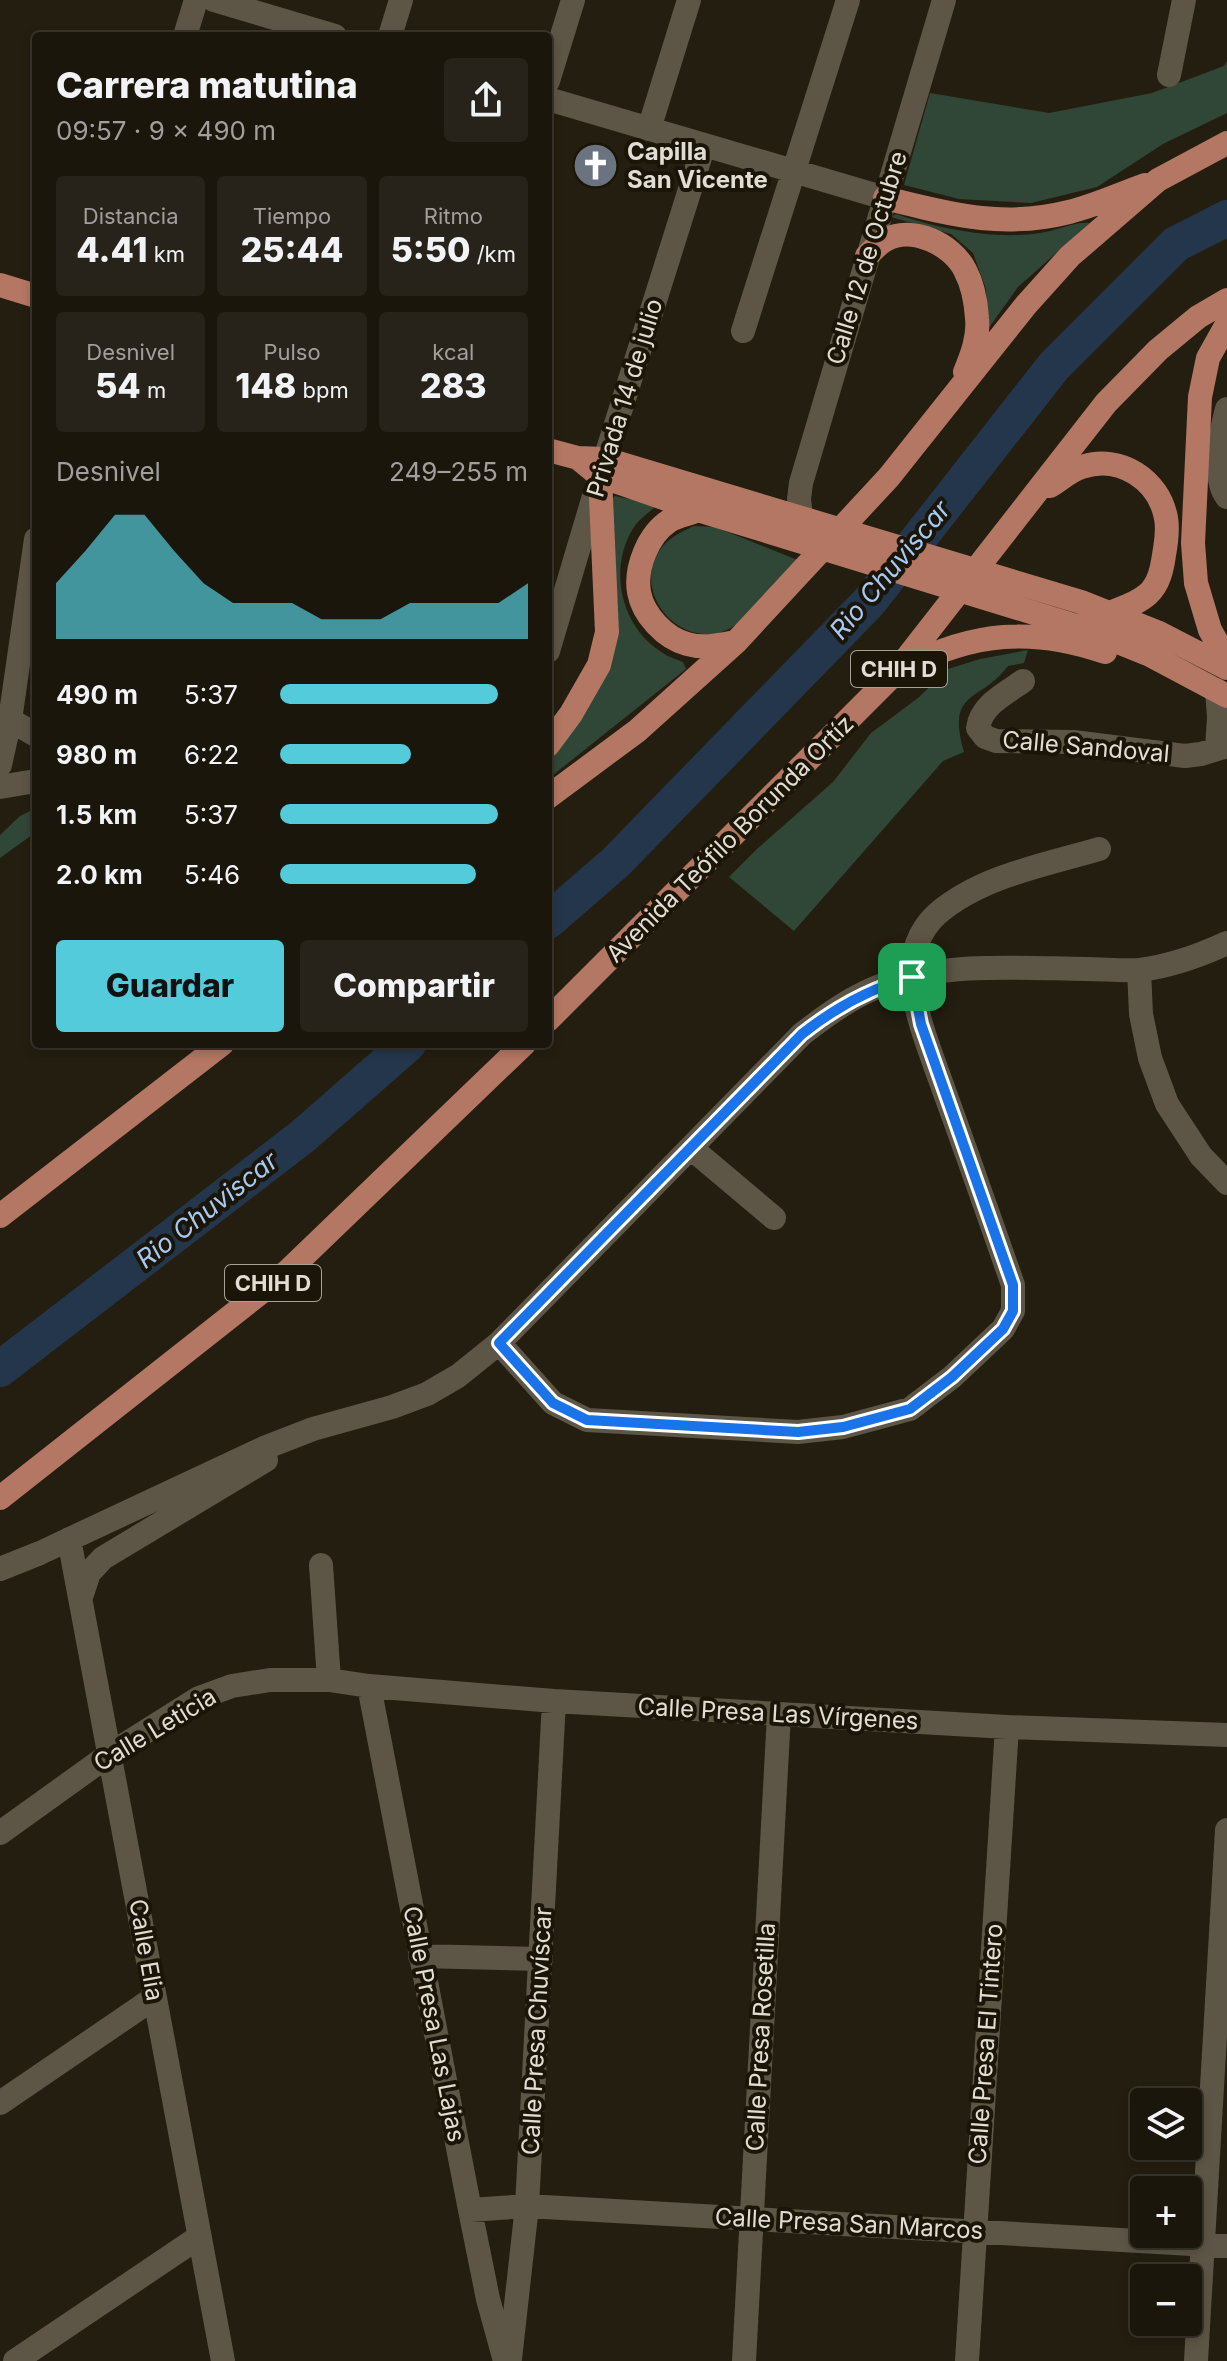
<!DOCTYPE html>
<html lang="es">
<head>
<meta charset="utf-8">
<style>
  :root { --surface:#1b160c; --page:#28231a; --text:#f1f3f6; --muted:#a09f9d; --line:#39352d; --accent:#53cbdb }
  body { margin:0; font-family:Inter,sans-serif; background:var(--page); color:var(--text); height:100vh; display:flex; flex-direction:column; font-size:30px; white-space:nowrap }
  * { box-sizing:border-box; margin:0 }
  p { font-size:26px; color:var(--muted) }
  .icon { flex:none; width:44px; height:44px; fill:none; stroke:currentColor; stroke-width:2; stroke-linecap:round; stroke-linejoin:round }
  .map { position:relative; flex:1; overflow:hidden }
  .sheet { position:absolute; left:32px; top:32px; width:520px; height:1016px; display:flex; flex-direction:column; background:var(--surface); border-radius:8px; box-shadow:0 4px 12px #0003,0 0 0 2px var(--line) }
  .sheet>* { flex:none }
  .fabs { position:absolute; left:1130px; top:2088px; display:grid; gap:16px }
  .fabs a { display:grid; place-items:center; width:72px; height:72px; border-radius:8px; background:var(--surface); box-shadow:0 4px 12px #0003,0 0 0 2px var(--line); font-size:40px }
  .pin { position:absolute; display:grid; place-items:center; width:68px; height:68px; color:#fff; margin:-34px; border-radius:16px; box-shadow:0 4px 12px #0006 }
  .round { display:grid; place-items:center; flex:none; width:84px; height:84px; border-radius:8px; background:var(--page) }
  .head { display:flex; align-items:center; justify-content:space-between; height:136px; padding:0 24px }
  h1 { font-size:36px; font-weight:800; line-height:60px }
  .figures { display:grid; grid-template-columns:repeat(3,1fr); gap:12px; height:136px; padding:8px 24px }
  .figures div { display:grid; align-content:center; border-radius:8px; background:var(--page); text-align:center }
  .figures b { font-size:34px; font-weight:800 }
  .figures small { font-size:22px; font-weight:400 }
  .figures p { font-size:22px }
  .chart { height:224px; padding:16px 24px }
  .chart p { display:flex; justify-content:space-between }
  .chart svg { width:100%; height:144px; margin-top:8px; fill:var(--accent); opacity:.7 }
  .action { display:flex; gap:16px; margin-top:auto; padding:16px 24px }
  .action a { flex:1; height:92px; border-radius:8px; background:var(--accent); color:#111; font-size:32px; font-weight:800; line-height:92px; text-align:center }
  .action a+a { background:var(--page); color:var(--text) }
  ul { padding:0 24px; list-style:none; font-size:26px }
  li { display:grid; grid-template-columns:128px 96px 1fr; align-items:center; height:60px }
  li i { height:20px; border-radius:10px; background:var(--accent) }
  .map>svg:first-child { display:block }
</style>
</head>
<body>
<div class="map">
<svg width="1227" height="2361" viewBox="0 0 1227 2361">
  <rect width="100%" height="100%" fill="#241e10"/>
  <path fill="#304637" d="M1227,61v52l-64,31 -66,43 -66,16 -72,-4 -55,-14 26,-92 119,20 103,-20 72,-27z
    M896,214c43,15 100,26 144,19 15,-2 36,-12 50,-10l-72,64 -35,49 4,-25 -1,-22 -13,-36 -22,-19 -60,-17z
    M615,496l42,9c-7,7 -18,14 -23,22 -26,40 -14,98 26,124 6,5 15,8 23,11l3,7 -138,110v-17l34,-45 18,-34 12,-184z
    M694,526l21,1 85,34c-22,23 -43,53 -71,68 -47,23 -99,-35 -69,-79 8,-12 21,-18 34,-24z
    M1028,650l-4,13 -16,3c-29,38 -62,23 -44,86l-21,9 -149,170 -65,-54 28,-28 76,-67 38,-49 47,-35 30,-29 32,-10z
    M36,808v24l-36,26v-23l20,-19z"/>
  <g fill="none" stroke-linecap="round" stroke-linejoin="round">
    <path stroke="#24364b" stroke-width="36" d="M548,921l68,-59 253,-260 185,-236 122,-122 51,-26
      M0,1369l303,-233 105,-92"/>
    <path stroke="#5d5646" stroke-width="24" d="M214,0l121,36
      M185,36l11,-36
      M390,36l11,-36
      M1169,75l15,-75
      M548,81l25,-81
      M548,99l337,99
      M649,129l40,-129
      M743,331l105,-331
      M1227,409c-6,22 -15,70 0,88
      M801,517l-2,-18 2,-16 143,-483
      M548,651l57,-192 99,-314
      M1023,681c-18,13 -42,24 -45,47l7,9 11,4 77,1 112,14 16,-2 26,-8
      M10,720l26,15
      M1217,749l2,-32 -2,-27
      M0,765l10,-45 26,-181
      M0,787l36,-6
      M1139,970l2,44 9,44 17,46 34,52 26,27
      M691,1148l83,70
      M499,1343l54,60 34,17 211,12 45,-5 67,-18 42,-32 51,-48 10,-18v-26c-22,-63 -44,-126 -67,-189 -13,-38 -30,-76 -34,-116 -2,-24 7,-50 25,-66 44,-38 108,-49 162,-65
      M69,1539l154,822
      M321,1565l8,115
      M0,1569l40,-16 224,-105 49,-19 79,-22 35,-13 31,-18 41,-33 303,-309c26,-20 52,-39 83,-50 64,-22 134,-16 200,-15 18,0 37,2 55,1 31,-4 59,-14 87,-27
      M81,1597l8,-24 14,-15 163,-98
      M369,1686l101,524 18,89 17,62
      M0,1833l110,-79 89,-56 33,-12 38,-6h59l40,6 185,15 453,26 220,8
      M420,1956l121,3
      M0,2103l154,-105
      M470,2210l57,-4 700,40
      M510,2359l17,-153 27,-505
      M15,2361l184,-124
      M744,2361l35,-647
      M967,2361l40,-634
      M1196,2361l31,-531"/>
    <path stroke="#b47763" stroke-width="24" d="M885,198c65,16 116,31 184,14 25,-6 51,-18 76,-27
      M867,256c5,-5 11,-12 18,-16 27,-15 67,4 80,30 8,15 11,32 12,48 2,19 -5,37 -12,54
      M0,285l36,11
      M1227,324l-19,34 -8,39 -7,146 3,40 14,47 17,30
      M548,450l30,8 27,1 476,143 78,31 68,35
      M578,458l22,18 98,34 388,119 62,25 79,42
      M1050,486c10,-6 21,-16 32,-19 38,-13 77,13 84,51 2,11 0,26 -2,37 -2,14 -5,29 -16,39 -11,10 -26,14 -39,19
      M698,510c-9,4 -21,6 -29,11 -21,14 -34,47 -30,71 4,23 26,46 48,52 17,5 33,1 49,-2
      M906,667c67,-35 127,-40 199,-15
      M548,745l23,-31 28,-49 8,-33 -7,-156
      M548,797l89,-66 99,-89 153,-165 137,-172 44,-49 88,-76 69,-37
      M548,1020l348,-348 210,-269 52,-53 40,-33 29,-17
      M0,1216l222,-172
      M0,1498l288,-227 236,-227"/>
  </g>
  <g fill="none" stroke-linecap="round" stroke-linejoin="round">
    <defs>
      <path id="route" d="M912,977l9,47 92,261v26l-10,18 -51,48 -42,32 -67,18 -45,5 -211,-12 -34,-17 -54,-60 303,-309c34,-27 68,-46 110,-57z"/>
    </defs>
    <use href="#route" stroke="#fff" stroke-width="16"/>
    <use href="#route" stroke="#1a73e8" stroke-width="10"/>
  </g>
  <defs>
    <symbol id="church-disc" viewBox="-11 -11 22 22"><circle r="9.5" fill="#6b7280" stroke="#1b1507"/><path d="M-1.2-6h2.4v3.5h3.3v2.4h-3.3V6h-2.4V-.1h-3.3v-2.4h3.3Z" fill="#fff"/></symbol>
  </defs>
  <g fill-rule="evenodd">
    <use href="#church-disc" x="570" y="140" width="51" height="51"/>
  </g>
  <g text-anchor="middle" stroke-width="8" stroke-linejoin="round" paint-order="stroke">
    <g fill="#1b1507" stroke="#a6a196" stroke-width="2">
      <rect x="851" y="651" width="96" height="36" rx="6"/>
      <rect x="225" y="1265" width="96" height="36" rx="6"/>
    </g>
    <g font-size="22" font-weight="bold" fill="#e1ddd4">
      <text x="899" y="677">CHIH D</text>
      <text x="273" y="1291">CHIH D</text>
    </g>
    <g font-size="24" font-weight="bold" fill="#e1ddd4" stroke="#1b1507" text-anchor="start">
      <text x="627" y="160">Capilla<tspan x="627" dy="28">San Vicente</tspan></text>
    </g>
    <g font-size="24" fill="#e1ddd4" stroke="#1b1507">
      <text transform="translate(867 258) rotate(-73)" y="8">Calle 12 de Octubre</text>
      <text transform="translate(625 398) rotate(-73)" y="8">Privada 14 de julio</text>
      <text transform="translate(1086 747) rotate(5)" y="8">Calle Sandoval</text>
      <text transform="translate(730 839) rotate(-45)" y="8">Avenida Teófilo Borunda Ortíz</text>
      <text transform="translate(778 1714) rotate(3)" y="8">Calle Presa Las Vírgenes</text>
      <text transform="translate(155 1730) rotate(-31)" y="8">Calle Leticia</text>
      <text transform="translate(146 1950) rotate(80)" y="8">Calle Elia</text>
      <text transform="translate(434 2024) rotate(79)" y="8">Calle Presa Las Lajas</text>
      <text transform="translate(537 2031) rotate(-87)" y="8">Calle Presa Chuvíscar</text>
      <text transform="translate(761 2037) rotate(-87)" y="8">Calle Presa Rosetilla</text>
      <text transform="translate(986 2044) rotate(-86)" y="8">Calle Presa El Tintero</text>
      <text transform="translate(849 2224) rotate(3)" y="8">Calle Presa San Marcos</text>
    </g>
    <g font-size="26" font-style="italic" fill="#a5caf6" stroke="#1b1507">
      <text transform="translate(890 570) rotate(-50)" y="9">Rio Chuviscar</text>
      <text transform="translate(207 1210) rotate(-38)" y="9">Rio Chuviscar</text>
    </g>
  </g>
</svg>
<div class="fabs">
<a><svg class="icon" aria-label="layers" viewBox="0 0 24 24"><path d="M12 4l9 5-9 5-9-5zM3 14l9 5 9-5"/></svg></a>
<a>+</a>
<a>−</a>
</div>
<div class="pin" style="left:912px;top:977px;background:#1e9e55"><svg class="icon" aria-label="arrive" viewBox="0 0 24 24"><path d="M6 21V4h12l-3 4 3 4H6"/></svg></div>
<section class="sheet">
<div class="head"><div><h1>Carrera matutina</h1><p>09:57 · 9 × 490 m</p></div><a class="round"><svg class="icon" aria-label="share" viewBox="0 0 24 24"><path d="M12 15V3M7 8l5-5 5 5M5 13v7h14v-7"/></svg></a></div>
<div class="figures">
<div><p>Distancia</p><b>4.41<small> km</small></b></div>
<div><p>Tiempo</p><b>25:44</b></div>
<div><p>Ritmo</p><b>5:50<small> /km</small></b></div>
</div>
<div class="figures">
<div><p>Desnivel</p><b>54<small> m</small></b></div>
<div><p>Pulso</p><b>148<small> bpm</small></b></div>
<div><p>kcal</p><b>283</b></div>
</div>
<div class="chart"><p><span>Desnivel</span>249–255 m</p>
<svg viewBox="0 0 160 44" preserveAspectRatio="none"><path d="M0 44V27L10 17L20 6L30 6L40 17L50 27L60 33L70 33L80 33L90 38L100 38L110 38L120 33L130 33L140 33L150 33L160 27V44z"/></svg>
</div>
<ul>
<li><b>490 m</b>5:37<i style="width:88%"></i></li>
<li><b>980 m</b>6:22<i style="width:53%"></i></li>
<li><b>1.5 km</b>5:37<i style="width:88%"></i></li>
<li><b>2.0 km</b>5:46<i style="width:79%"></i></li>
</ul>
<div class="action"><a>Guardar</a><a>Compartir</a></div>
</section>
</div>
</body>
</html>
